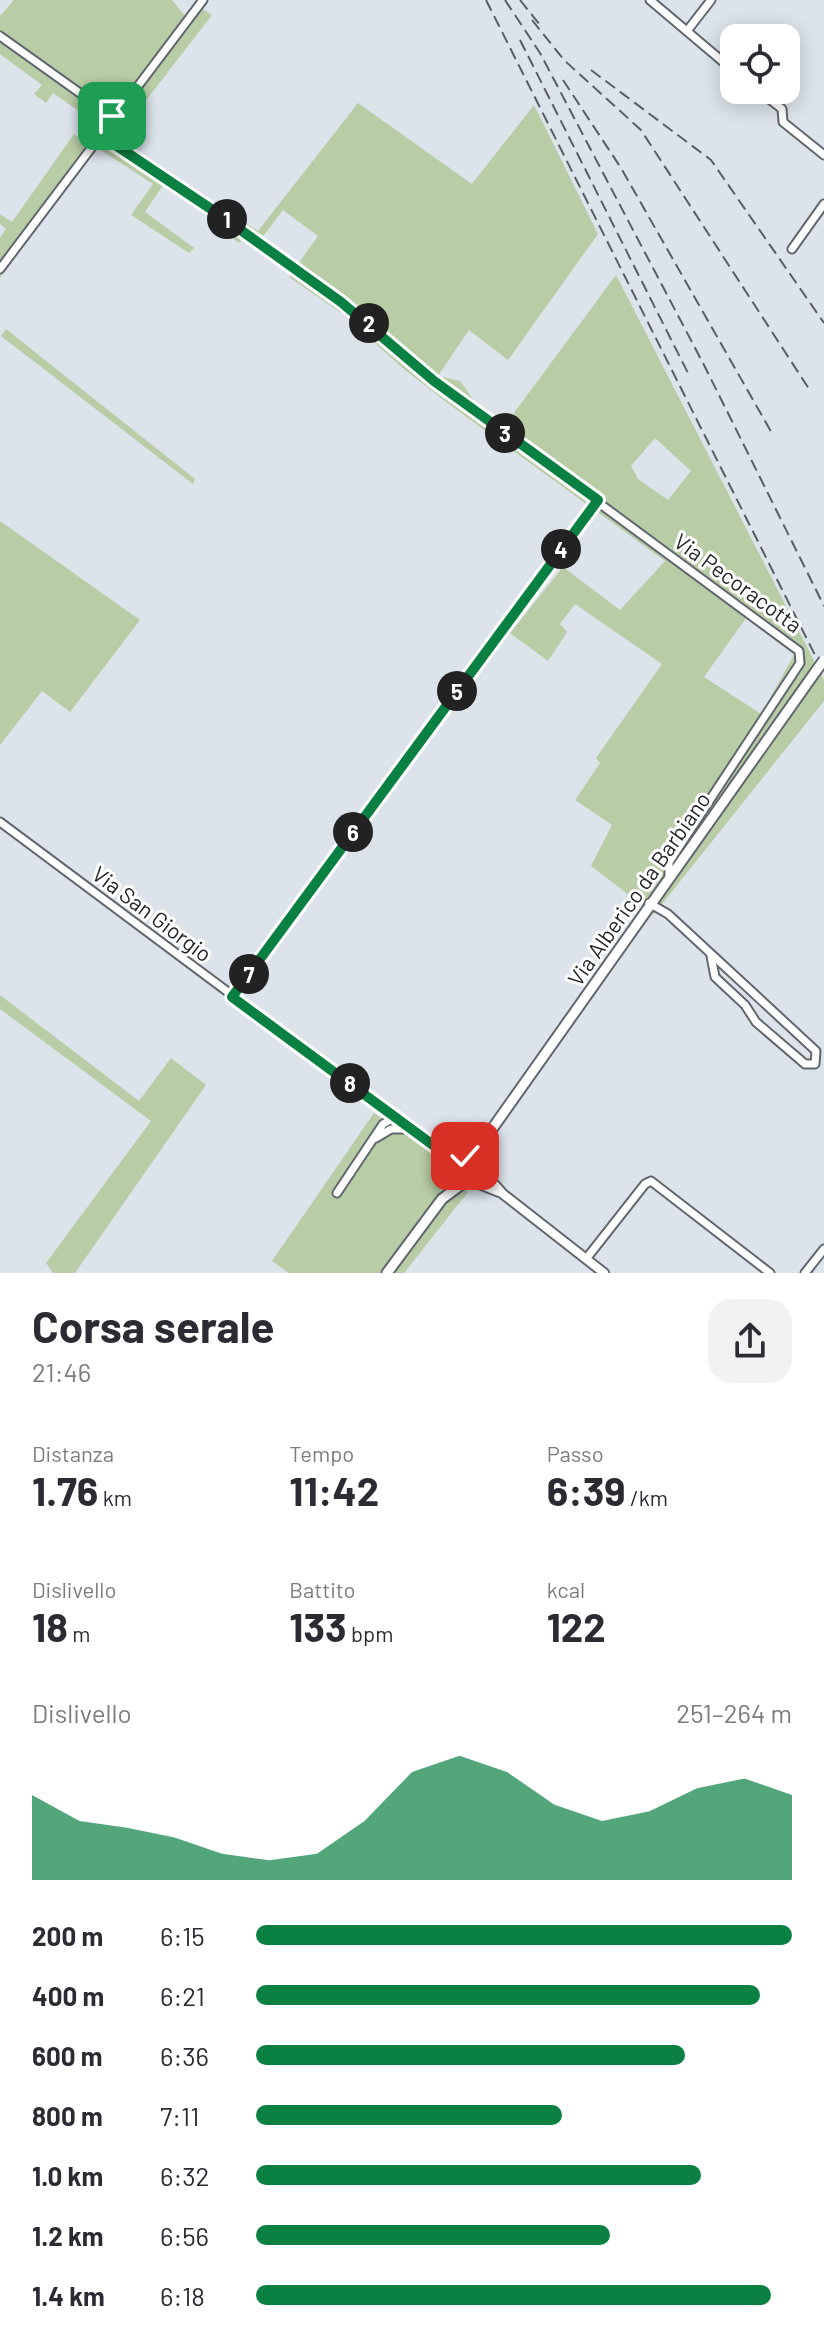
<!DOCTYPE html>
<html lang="it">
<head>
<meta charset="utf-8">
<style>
  :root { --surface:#fff; --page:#f2f2f3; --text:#2b2b33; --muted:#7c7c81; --accent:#0b8043 }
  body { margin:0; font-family:Barlow,sans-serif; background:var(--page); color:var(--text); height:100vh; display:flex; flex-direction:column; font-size:30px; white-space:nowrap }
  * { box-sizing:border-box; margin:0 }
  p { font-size:26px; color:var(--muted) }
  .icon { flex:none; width:44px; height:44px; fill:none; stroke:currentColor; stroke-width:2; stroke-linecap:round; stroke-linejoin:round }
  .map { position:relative; height:1273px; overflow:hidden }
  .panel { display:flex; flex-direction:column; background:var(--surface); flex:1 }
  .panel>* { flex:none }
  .buttons { position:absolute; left:720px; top:24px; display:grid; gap:16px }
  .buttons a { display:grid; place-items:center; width:80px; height:80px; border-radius:16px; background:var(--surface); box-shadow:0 4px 20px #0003; font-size:40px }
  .pin { position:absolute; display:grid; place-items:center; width:68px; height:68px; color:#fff; margin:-34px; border-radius:16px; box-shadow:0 4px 12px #0006 }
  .km { position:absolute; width:40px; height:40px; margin:-20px; border-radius:50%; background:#222; color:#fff; font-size:22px; line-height:40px; text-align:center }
  .round { display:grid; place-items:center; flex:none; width:84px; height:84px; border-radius:24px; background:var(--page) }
  .overview { display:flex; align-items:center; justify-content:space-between; height:136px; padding:0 32px }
  h1 { font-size:44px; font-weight:700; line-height:60px }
  .metrics { display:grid; grid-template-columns:repeat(3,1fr); gap:12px; height:136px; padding:8px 32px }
  .metrics div { display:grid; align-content:center }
  .metrics b { font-size:40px; font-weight:700 }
  .metrics small { font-size:22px; font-weight:400 }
  .metrics p { font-size:22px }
  .chart { height:224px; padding:16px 32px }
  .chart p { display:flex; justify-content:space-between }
  .chart svg { width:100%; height:144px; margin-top:8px; fill:var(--accent); opacity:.7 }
  ul { padding:0 32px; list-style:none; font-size:26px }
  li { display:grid; grid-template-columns:128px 96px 1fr; align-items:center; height:60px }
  li i { height:20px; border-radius:10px; background:var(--accent) }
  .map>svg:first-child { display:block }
</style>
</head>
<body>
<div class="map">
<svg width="824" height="1273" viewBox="0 0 824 1273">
  <rect width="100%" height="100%" fill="#dce3eb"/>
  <path fill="#b8cca5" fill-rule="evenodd" d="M14,0h158l13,16 10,-12 17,11 -89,115 14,12 -3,6 124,83 100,-128 114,81 62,-79 64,129 -90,126 -39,-30 -31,46 22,5 18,25 27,19 111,-150 208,405v21l-170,213 -63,-48 21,-41 -37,-25 25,-37 -4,-5 66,-94 -87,-60 -15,20 7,8 -19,29 -38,-28 53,-66 57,43 45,-49 -212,-154 -48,-37 -61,-55 -55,-38 29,-41 -35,-26 -19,25 -6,2 -10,-6 -9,12 -27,-19 4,-7 -51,-35 -20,30 49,36 -5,5 -58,-38 22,-31 -57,-37 -96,131v-40l6,-9 -6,-5v-10l12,8 62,-88 5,4 14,-17 -40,-28 -7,10 -12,-9 8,-9 -42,-31v-38zM655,438l36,33 -23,29 -30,-21 -7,-13zM746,618l49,35 -34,61 -57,-37z
    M6,329l189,150 -2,5 -192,-148z
    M0,521l140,99 -70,92 -28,-21 -42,54z
    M0,995l139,106 32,-43 35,27 -131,188h-22l-7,-10 105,-142 -151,-112z
    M374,1113l63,42 11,20 20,17 -64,81h-115l-17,-12z"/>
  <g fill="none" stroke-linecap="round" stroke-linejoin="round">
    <defs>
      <path id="minor" d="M650,0l84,71
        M687,31l24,-31
        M0,36l112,80
        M758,90l24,19 1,13 41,33
        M99,134l118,79 124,89 93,79 365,270 1,12 -131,199v15
        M792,249l32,-45
        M0,269l203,-269
        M0,822l437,326 16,21
        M649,903l19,11 148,137 -1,13h-10l-49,-42 -11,-17 -30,-28 -4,-21
        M232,997l366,-497
        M376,1138l15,-9h18
        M443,1150l19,6
        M337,1193l46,-69 13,-7
        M586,1259l59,-75 6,-3 119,92
        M805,1273l19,-24"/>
      <path id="tertiary" d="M478,1166l25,28 101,79
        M469,1180l30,12"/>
      <path id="secondary" d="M454 1168a12 12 0 1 1 24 0a12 12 0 1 1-24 0Z
        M477,1164l8,-25 331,-468
        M387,1273l55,-74 24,-18"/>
    </defs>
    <use href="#minor" stroke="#60676e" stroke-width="11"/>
    <use href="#tertiary" stroke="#60676e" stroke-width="12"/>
    <use href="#secondary" stroke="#60676e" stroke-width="13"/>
    <use href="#minor" stroke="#fff" stroke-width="7"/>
    <use href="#tertiary" stroke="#fff" stroke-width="8"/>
    <use href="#secondary" stroke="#fff" stroke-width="9"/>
    <path stroke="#5a5e62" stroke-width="2" stroke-dasharray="12 6" stroke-linecap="butt" d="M486,0l338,673
      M505,0l35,53 164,312 120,241
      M520,0l20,25
      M532,20l32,40 77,70 170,262
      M520,40l170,337
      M591,70l120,90 113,163
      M563,80l58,88 152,267"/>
    <defs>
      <path id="secondary-bridge" d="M816,671l8,-11"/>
    </defs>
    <use href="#secondary-bridge" stroke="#60676e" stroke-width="13" stroke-linecap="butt"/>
    <use href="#secondary-bridge" stroke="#fff" stroke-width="9"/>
  </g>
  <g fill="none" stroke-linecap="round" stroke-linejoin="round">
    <defs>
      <path id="route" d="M112,116l-13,18 118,79 124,89 93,79 164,119 -366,497 205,151 28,8"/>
    </defs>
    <use href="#route" stroke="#fff" stroke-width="16"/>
    <use href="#route" stroke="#0b8043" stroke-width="10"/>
  </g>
  <g text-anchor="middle" stroke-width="6" stroke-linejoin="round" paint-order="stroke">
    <g font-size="22" fill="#232629" stroke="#fff">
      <text transform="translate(738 583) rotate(36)" y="8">Via Pecoracotta</text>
      <text transform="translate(639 889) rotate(-55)" y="8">Via Alberico da Barbiano</text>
      <text transform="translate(152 914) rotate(37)" y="8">Via San Giorgio</text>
    </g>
  </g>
</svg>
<div class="buttons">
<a><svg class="icon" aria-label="locate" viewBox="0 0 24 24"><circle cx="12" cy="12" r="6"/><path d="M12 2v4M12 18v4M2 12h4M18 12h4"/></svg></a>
</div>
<div class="pin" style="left:112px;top:116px;background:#1e9e55"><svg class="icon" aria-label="arrive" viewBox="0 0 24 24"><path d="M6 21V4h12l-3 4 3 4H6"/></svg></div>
<div class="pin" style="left:465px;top:1156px;background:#d93025"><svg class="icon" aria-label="check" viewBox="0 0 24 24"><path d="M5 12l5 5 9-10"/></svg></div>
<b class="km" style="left:227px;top:219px">1</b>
<b class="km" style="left:369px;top:323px">2</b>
<b class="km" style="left:505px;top:433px">3</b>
<b class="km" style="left:561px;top:549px">4</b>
<b class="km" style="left:457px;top:691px">5</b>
<b class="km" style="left:353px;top:832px">6</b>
<b class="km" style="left:249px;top:974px">7</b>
<b class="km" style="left:350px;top:1083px">8</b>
</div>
<section class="panel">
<div class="overview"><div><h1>Corsa serale</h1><p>21:46</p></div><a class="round"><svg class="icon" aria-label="share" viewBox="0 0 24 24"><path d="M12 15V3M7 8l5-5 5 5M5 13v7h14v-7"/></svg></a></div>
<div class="metrics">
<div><p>Distanza</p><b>1.76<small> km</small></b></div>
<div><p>Tempo</p><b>11:42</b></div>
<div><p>Passo</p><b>6:39<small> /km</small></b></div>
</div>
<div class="metrics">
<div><p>Dislivello</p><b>18<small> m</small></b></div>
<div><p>Battito</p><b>133<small> bpm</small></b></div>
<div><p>kcal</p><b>122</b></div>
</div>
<div class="chart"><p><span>Dislivello</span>251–264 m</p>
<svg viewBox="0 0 160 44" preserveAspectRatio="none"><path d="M0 44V18L10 26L20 28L30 31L40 36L50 38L60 36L70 26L80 11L90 6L100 11L110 21L120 26L130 23L140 16L150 13L160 18V44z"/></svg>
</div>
<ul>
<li><b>200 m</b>6:15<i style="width:100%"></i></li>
<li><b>400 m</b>6:21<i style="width:94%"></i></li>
<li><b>600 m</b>6:36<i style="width:80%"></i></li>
<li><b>800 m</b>7:11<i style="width:57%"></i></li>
<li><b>1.0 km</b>6:32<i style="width:83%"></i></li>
<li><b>1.2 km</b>6:56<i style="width:66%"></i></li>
<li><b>1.4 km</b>6:18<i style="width:96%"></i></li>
</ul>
</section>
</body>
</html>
